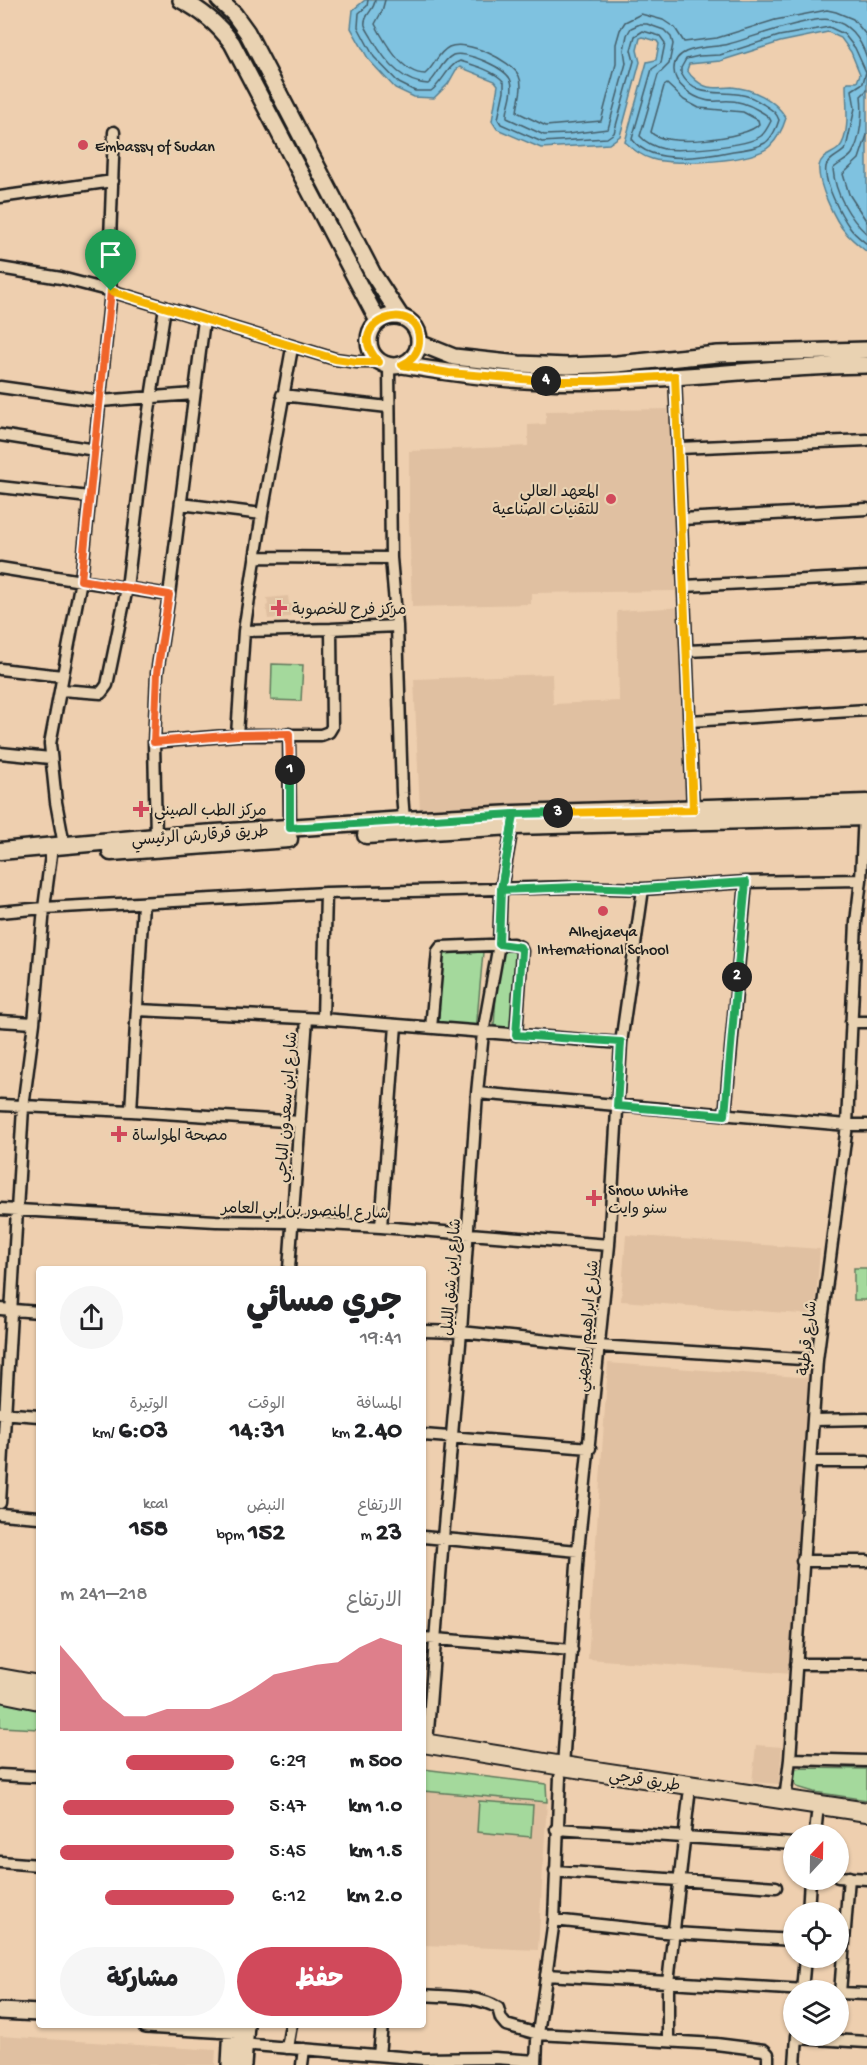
<!DOCTYPE html>
<html lang="ar">
<head>
<meta charset="utf-8">
<style>
  :root { --surface:#fff; --page:#f6f6f6; --text:#202124; --muted:#757577; --accent:#d1495b }
  body { margin:0; font-family:"Gochi Hand","Playpen Sans Arabic",sans-serif; background:var(--page); color:var(--text); direction:rtl; height:100vh; display:flex; flex-direction:column; font-size:22px; white-space:nowrap }
  * { box-sizing:border-box; margin:0 }
  p { font-size:20px; color:var(--muted) }
  .icon { flex:none; width:33px; height:33px; fill:none; stroke:currentColor; stroke-width:2; stroke-linecap:round; stroke-linejoin:round }
  .map { position:relative; flex:1; overflow:hidden; direction:ltr }
  .side { position:absolute; left:36px; top:1266px; width:390px; height:762px; display:flex; flex-direction:column; background:var(--surface); border-radius:6px; box-shadow:0 2px 4px #0004; direction:rtl }
  .side>* { flex:none }
  .needle { width:39px; rotate:22deg }
  .buttons { position:absolute; left:783px; top:1824px; display:grid; gap:12px }
  .buttons a { display:grid; place-items:center; width:66px; height:66px; border-radius:50%; background:var(--surface); box-shadow:0 2px 4px #0004; font-size:30px }
  .pin { position:absolute; display:grid; place-items:center; width:51px; height:51px; color:#fff; margin:-62px -26px; border-radius:50% 50% 50% 0; rotate:-45deg; box-shadow:0 0 6px #0007 }
  .pin .icon { rotate:45deg }
  .km { position:absolute; width:30px; height:30px; margin:-15px; border-radius:50%; background:#222; color:#fff; font-size:16px; line-height:30px; text-align:center }
  .round { display:grid; place-items:center; flex:none; width:63px; height:63px; border-radius:32px; background:var(--page) }
  .overview { display:flex; align-items:center; justify-content:space-between; height:102px; padding:0 24px }
  h1 { font-size:33px; font-weight:800; line-height:45px }
  .figures { display:grid; grid-template-columns:repeat(3,1fr); gap:9px; height:102px; padding:6px 24px }
  .figures div { display:grid; align-content:center }
  .figures b { font-size:26px; font-weight:800 }
  .figures small { font-size:16px; font-weight:400 }
  .figures p { font-size:16px }
  .chart { height:168px; padding:12px 24px }
  .chart p { display:flex; justify-content:space-between }
  .chart svg { width:100%; height:108px; margin-top:6px; fill:var(--accent); opacity:.7 }
  .cta { display:flex; gap:12px; margin-top:auto; padding:12px 24px }
  .cta a { flex:1; height:69px; border-radius:36px; background:var(--accent); color:#fff; font-size:24px; font-weight:800; line-height:69px; text-align:center }
  .cta a+a { background:var(--page); color:var(--text) }
  ul { padding:0 24px; list-style:none; font-size:20px }
  li { display:grid; grid-template-columns:96px 72px 1fr; align-items:center; height:45px }
  li i { height:15px; border-radius:8px; background:var(--accent) }
  .map>svg:first-child { display:block }
</style>
</head>
<body>
<div class="map">
<svg width="867" height="2065" viewBox="0 0 867 2065">
  <rect width="100%" height="100%" fill="#eecfaf"/>
  <filter id="ink" filterUnits="userSpaceOnUse"><feTurbulence type="fractalNoise" baseFrequency=".0167" numOctaves="2"/><feDisplacementMap in="SourceGraphic" scale="12" xChannelSelector="R" yChannelSelector="G"/><feConvolveMatrix kernelMatrix="1 2 1 2 8 2 1 2 1" color-interpolation-filters="sRGB"/></filter>
  <g filter="url(#ink)">
    <path fill="#e0c0a1" d="M673,409l3,182 -145,2v11l-119,3 -3,-89v-67l119,-5v-21l18,-1v-13z
      M288,596l1,8h3l1,6 -3,1v6l-22,2 -2,-13 2,-1 -1,-7z
      M684,607l1,196 -265,9 -6,-133 138,-5 1,30 66,-3 -2,-90z
      M626,1235l194,14 -5,66 -194,-14z
      M608,1363l205,15 -21,296 -204,-15z
      M756,1745l26,2 -3,37 -27,-2z
      M423,1791l124,11 -9,148 -115,-5z
      M0,2036l216,14 -1,15h-215z"/>
    <path fill="#a4d99c" stroke="#607a5c" stroke-width="1.5" d="M272,664l31,1 -2,36 -30,-1z
      M499,951h17l-5,78 -17,-3z
      M483,952l-7,79 -37,-8 2,-69z
      M854,1268h13v32h-13z
      M0,1697l39,8v24l-39,-2z
      M804,1768l63,1v31l-53,-8 -17,-5 -5,-12 2,-6z
      M423,1769l123,15 1,18 -124,-11z
      M479,1801l54,4 -2,32 -54,-5z"/>
    <path fill="#7fc2e0" stroke="#578092" stroke-width="1.5" d="M365,0h502v252c-7,-6 -15,-12 -21,-19 -11,-12 -29,-50 -27,-67 2,-11 13,-11 20,-18 12,-13 7,-46 7,-63l2,-3h9l3,-8 -9,-22 -10,-14 -13,-6 -48,10 -60,19 -31,3 -2,6c4,7 13,15 21,17 7,2 16,0 24,0 21,2 43,12 54,31 -3,10 -8,20 -16,28 -16,16 -96,20 -118,13 -11,-3 -19,-10 -27,-17l22,-80 9,-2 3,-16 -2,-3 -14,-4 -3,1 -3,12 3,12 -20,74 -11,8 -68,4 -44,-19 -5,-8 6,-36 -3,-4 -35,-14 -4,3 -8,14 -14,14 -20,-1 -19,-9 -26,-28 -18,-32 2,-18z"/>
    <g fill="none" stroke-linecap="round" stroke-linejoin="round">
      <path stroke="#445e6a" stroke-width="1.5" d="M368,0l-1,6 -8,7 -1,14 16,30 25,26 16,8h16c12,-9 17,-26 29,-30 14,4 35,10 44,21v9l-6,28 3,5 41,18 65,-4 7,-5 20,-72 -3,-11 4,-14 8,-5 17,5 5,7 -4,20 -9,6 -20,70c19,27 73,18 101,12 10,-1 23,-3 32,-8 7,-5 12,-16 14,-23 -3,-9 -9,-11 -16,-16 -4,-2 -9,-6 -13,-7 -24,-10 -54,6 -69,-24v-5l5,-9 13,-3 21,-1 59,-19 50,-9 15,7 11,14 11,24 -3,11 -11,7 3,18 -9,40c-5,7 -19,11 -20,19 -3,15 15,48 24,61 4,6 11,11 17,16
        M375,0c0,10 -12,15 -10,25 1,4 5,9 7,13 12,22 30,45 56,46 10,-8 13,-23 25,-29 12,-5 54,13 58,26 4,12 -5,26 -4,37l37,17 24,-1 40,-5 18,-66 -2,-13 3,-15 4,-7 9,-4h7l17,6 7,7 2,7 -4,20 -11,11 -18,61c6,7 15,11 24,13 19,2 82,-2 97,-13 4,-3 8,-11 10,-15 -2,-6 -8,-8 -13,-11 -12,-7 -22,-10 -35,-9 -6,0 -13,1 -18,-1 -13,-3 -31,-16 -31,-30 -1,-26 38,-21 55,-26 21,-6 85,-29 102,-24 20,4 30,20 36,38
        M385,0l-3,11 -7,13c9,17 27,50 50,50 10,-8 12,-21 24,-27 17,-8 62,13 70,29 5,11 -1,25 -2,36l29,14 55,-5 15,-57v-20l4,-14 5,-8 16,-8 22,6 12,8 9,14 33,-4 58,-18 52,-10 9,2 17,7 14,17
        M667,84l17,16 15,8 44,4 15,8 1,4c-11,15 -98,24 -108,8l13,-46z
        M867,90l-6,6c2,17 0,43 -9,58 -5,7 -14,9 -19,15 2,24 16,49 34,65
        M867,135l-8,24 -16,15 6,20 18,28"/>
      <defs>
        <path id="street" d="M0,197l113,-16
          M0,268l61,10 50,13 224,68 22,3h22
          M389,366l2,192 6,68 5,167 2,27
          M675,376l18,434
          M0,387l100,14 94,-7
          M282,395l106,12
          M0,435l95,15
          M679,448l188,-8
          M0,487l89,10
          M181,504l81,10
          M682,519l185,-10
          M257,557l134,1
          M0,568l169,27
          M684,586l183,-9
          M244,631l87,-2 66,-3
          M687,651l180,-8
          M0,669l62,7
          M61,690l40,3 6,-8 20,-97 19,-158 19,-123
          M690,721l177,-11
          M289,734l1,94
          M237,735l7,-104 18,-117 30,-166
          M154,742l83,-7h84l8,-3 3,-5 -1,-98
          M0,753l50,5
          M156,837l-2,-95 3,-69 12,-78 35,-275
          M64,845l-8,-43 -6,-58 31,-164 30,-289 -2,-24 5,-135
          M0,912l44,-4 282,-15 251,-6 66,2 103,-7 115,-2
          M138,1010l185,9 298,24
          M323,1019l3,-126
          M0,1021l34,2
          M851,1022h16
          M431,1028l7,-77 3,-4 72,-3 7,3 2,4 -6,84
          M477,1093l370,32h20
          M0,1105l131,6 169,11
          M131,1111l12,-208
          M725,1115l21,-233
          M0,1209l216,12 75,1 90,5 228,18
          M381,1227l15,-202
          M289,1269l18,-250
          M0,1309l39,3
          M423,1331l38,1 137,14 219,14
          M0,1413l39,3
          M814,1420l53,-1
          M423,1435l167,13
          M810,1462h57
          M0,1503l23,-396 11,-84 10,-115 8,-61
          M0,1514l39,3
          M423,1537l155,14
          M802,1561h65
          M423,1638l149,12
          M796,1664h71
          M427,1744l16,-206 18,-206 16,-239 6,-60 16,-89 2,-54 12,-68
          M790,1759l77,2
          M563,1766l15,-215 31,-306 12,-202 22,-154
          M0,1775l39,2
          M785,1800l5,-41 27,-399 30,-235 9,-203 5,-42 3,-69
          M556,1829l238,15
          M815,1834l2,-19
          M0,1862l39,3
          M555,1871l221,16
          M838,1877l29,2
          M808,1912l2,-32
          M554,1920l120,13 120,7
          M546,1975l259,15
          M802,1990l3,-32
          M838,1993l29,1
          M840,1993l9,-116
          M423,1995c24,2 54,0 75,13l3,11 5,6 32,9 178,10 48,6 4,4v11
          M797,2038l70,4
          M668,2041v-58l21,-187
          M240,2044l184,15 71,-1 41,3
          M287,2048l4,-23
          M379,2055l3,-30
          M302,2065l2,-16
          M536,2065l1,-24 17,-121 6,-143
          M795,2065l2,-29"/>
        <path id="secondary" d="M181,0c22,11 37,24 51,43l146,278
          M219,0l15,14 13,18 126,242 28,43
          M369 341a25 25 0 1 1 50 0a25 25 0 1 1-50 0Z
          M419,343l35,14 65,7 49,2 49,-2 101,-10 149,-4
          M402,365c65,11 131,19 196,16 90,-2 179,-15 269,-16
          M0,2011l39,2
          M146,2025l99,6
          M230,2065l2,-40
          M243,2065l3,-40"/>
        <path id="primary" d="M366,835l147,-9 354,-9
          M0,851l156,-14 248,-17 110,-6 353,-11
          M111,852l178,-13"/>
        <path id="highway" d="M0,1678l39,7
          M0,1692l39,8
          M423,1743l140,23 304,46"/>
      </defs>
      <use href="#street" stroke="#1c1c1c" stroke-width="15"/>
      <use href="#secondary" stroke="#1c1c1c" stroke-width="20"/>
      <use href="#primary" stroke="#1c1c1c" stroke-width="21"/>
      <use href="#highway" stroke="#1c1c1c" stroke-width="22"/>
      <use href="#street" stroke="#e9d2b2" stroke-width="10"/>
      <use href="#secondary" stroke="#e9d2b2" stroke-width="15"/>
      <use href="#primary" stroke="#e9d2b2" stroke-width="16"/>
      <use href="#highway" stroke="#e9d2b2" stroke-width="18"/>
    </g>
  </g>
  <g fill="none" stroke-linecap="round" stroke-linejoin="round" filter="url(#ink)">
    <defs>
      <path id="split-1" d="M111,291l-30,289 88,15 -12,78 -3,69 83,-7 52,-1 1,36"/>
      <path id="split-2" d="M290,770v58l224,-14 -13,76 76,-3 65,2 104,-7 -9,95"/>
      <path id="split-3" d="M558,813l-44,1 -13,76 -2,54 21,3 2,4 -6,84 105,7 -4,64 108,9 12,-138"/>
      <path id="split-4" d="M546,381h51l78,-5 18,434 -135,3"/>
      <path id="split-5" d="M111,291l224,68 22,3h22c-41,-41 44,-68 40,-19 -1,11 -8,18 -17,22l47,8 97,8"/>
    </defs>
    <use href="#split-1" stroke="#fff" stroke-width="12"/>
    <use href="#split-2" stroke="#fff" stroke-width="12"/>
    <use href="#split-3" stroke="#fff" stroke-width="12"/>
    <use href="#split-4" stroke="#fff" stroke-width="12"/>
    <use href="#split-5" stroke="#fff" stroke-width="12"/>
    <use href="#split-1" stroke="#f0652b" stroke-width="8"/>
    <use href="#split-2" stroke="#22a559" stroke-width="8"/>
    <use href="#split-3" stroke="#22a559" stroke-width="8"/>
    <use href="#split-4" stroke="#f5b400" stroke-width="8"/>
    <use href="#split-5" stroke="#f5b400" stroke-width="8"/>
  </g>
  <g fill="#d1495b" stroke="#e9d2b2" stroke-width="2">
    <circle cx="83" cy="145" r="6"/>
    <circle cx="611" cy="499" r="6"/>
    <path d="M276 599h6v6h6v6h-6v6h-6v-6h-6v-6h6z"/>
    <path d="M138 800h6v6h6v6h-6v6h-6v-6h-6v-6h6z"/>
    <circle cx="603" cy="911" r="6"/>
    <path d="M116 1125h6v6h6v6h-6v6h-6v-6h-6v-6h6z"/>
    <path d="M591 1189h6v6h6v6h-6v6h-6v-6h-6v-6h6z"/>
  </g>
  <g text-anchor="middle" stroke-width="4.5" stroke-linejoin="round" paint-order="stroke">
    <g font-size="16" fill="#1c1c1c" stroke="#e9d2b2" text-anchor="start">
      <text x="95" y="151">Embassy of Sudan</text>
      <text x="599" y="496" text-anchor="end">المعهد العالي<tspan x="599" dy="18">للتقنيات الصناعية</tspan></text>
      <text x="292" y="614">مركز فرح للخصوبة</text>
      <text x="154" y="815">مركز الطب الصيني</text>
      <text x="603" y="936" text-anchor="middle">Alhejaeya<tspan x="603" dy="18">International School</tspan></text>
      <text x="132" y="1140">مصحة المواساة</text>
      <text x="608" y="1195">Snow White<tspan x="608" dy="18">سنو وايت</tspan></text>
    </g>
    <g font-size="16" fill="#1c1c1c" stroke="#e9d2b2">
      <text transform="translate(200 834) rotate(-4)" y="6">طريق قرقارش الرئيسي</text>
      <text transform="translate(285 1107) rotate(-86)" y="6">شارع ابن سعدون الباجي</text>
      <text transform="translate(305 1209) rotate(2)" y="6">شارع المنصور بن ابي العامر</text>
      <text transform="translate(450 1277) rotate(-86)" y="6">شارع ابن شق الليل</text>
      <text transform="translate(586 1326) rotate(-85)" y="6">شارع ابراهيم الجهني</text>
      <text transform="translate(806 1338) rotate(-84)" y="6">شارع قرطبة</text>
      <text transform="translate(645 1779) rotate(9)" y="6">طريق قرجي</text>
    </g>
  </g>
</svg>
<div class="buttons">
<a><svg class="needle" viewBox="-14 -14 28 28"><path d="M0-13l5 13h-10z" fill="#e53935"/><path d="M0 13l5-13h-10z" fill="#757577"/></svg></a>
<a><svg class="icon" aria-label="locate" viewBox="0 0 24 24"><circle cx="12" cy="12" r="6"/><path d="M12 2v4M12 18v4M2 12h4M18 12h4"/></svg></a>
<a><svg class="icon" aria-label="layers" viewBox="0 0 24 24"><path d="M12 4l9 5-9 5-9-5zM3 14l9 5 9-5"/></svg></a>
</div>
<div class="pin" style="left:111px;top:291px;background:#1e9e55"><svg class="icon" aria-label="arrive" viewBox="0 0 24 24"><path d="M6 21V4h12l-3 4 3 4H6"/></svg></div>
<b class="km" style="left:290px;top:770px">1</b>
<b class="km" style="left:737px;top:977px">2</b>
<b class="km" style="left:558px;top:813px">3</b>
<b class="km" style="left:546px;top:381px">4</b>
<section class="side">
<div class="overview"><div><h1>جري مسائي</h1><p>19:41</p></div><a class="round"><svg class="icon" aria-label="share" viewBox="0 0 24 24"><path d="M12 15V3M7 8l5-5 5 5M5 13v7h14v-7"/></svg></a></div>
<div class="figures">
<div><p>المسافة</p><b>2.40<small> km</small></b></div>
<div><p>الوقت</p><b>14:31</b></div>
<div><p>الوتيرة</p><b>6:03<small> /km</small></b></div>
</div>
<div class="figures">
<div><p>الارتفاع</p><b>23<small> m</small></b></div>
<div><p>النبض</p><b>152<small> bpm</small></b></div>
<div><p>kcal</p><b>158</b></div>
</div>
<div class="chart"><p><span>الارتفاع</span>218–241 m</p>
<svg viewBox="0 0 160 44" preserveAspectRatio="none"><path d="M0 44V9L10 19L20 31L30 38L40 38L50 35L60 35L70 35L80 32L90 27L100 21L110 19L120 17L130 16L140 10L150 6L160 9V44z"/></svg>
</div>
<ul>
<li><b>500 m</b>6:29<i style="width:62%"></i></li>
<li><b>1.0 km</b>5:47<i style="width:98%"></i></li>
<li><b>1.5 km</b>5:45<i style="width:100%"></i></li>
<li><b>2.0 km</b>6:12<i style="width:74%"></i></li>
</ul>
<div class="cta"><a>حفظ</a><a>مشاركة</a></div>
</section>
</div>
</body>
</html>
